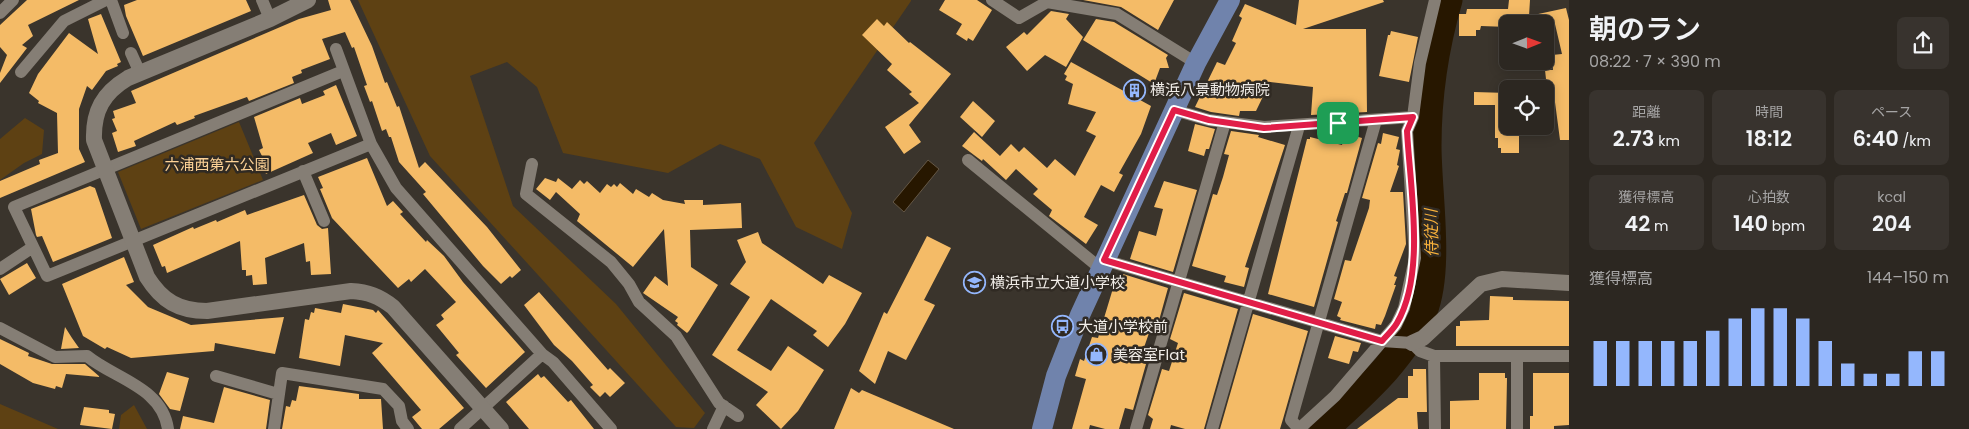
<!DOCTYPE html>
<html lang="ja">
<head>
<meta charset="utf-8">
<style>
  :root { --surface:#2c2721; --page:#38332e; --text:#f1f3f6; --muted:#a6a5a5; --line:#48443f; --accent:#94b7fd }
  body { margin:0; font-family:Poppins,"Noto Sans JP",sans-serif; background:var(--page); color:var(--text); height:100vh; display:flex; flex-direction:column; font-size:19px; white-space:nowrap }
  * { box-sizing:border-box; margin:0 }
  p { font-size:16px; color:var(--muted) }
  .icon { flex:none; width:28px; height:28px; fill:none; stroke:currentColor; stroke-width:2; stroke-linecap:round; stroke-linejoin:round }
  .map { position:relative; flex:1; overflow:hidden }
  .side { display:flex; flex-direction:column; background:var(--surface); width:400px }
  .side>* { flex:none }
  .needle { width:32px; rotate:89deg }
  .buttons { position:absolute; left:1499px; top:15px; display:grid; gap:10px }
  .buttons a { display:grid; place-items:center; width:55px; height:55px; border-radius:8px; background:var(--surface); box-shadow:0 2px 12px #0003,0 0 0 1px var(--line); font-size:25px }
  .pin { position:absolute; display:grid; place-items:center; width:42px; height:42px; color:#fff; margin:-21px; border-radius:10px; box-shadow:0 2px 8px #0006 }
  .round { display:grid; place-items:center; flex:none; width:52px; height:52px; border-radius:8px; background:var(--page) }
  .summary { display:flex; align-items:center; justify-content:space-between; height:85px; padding:0 20px }
  h1 { font-size:28px; font-weight:600; line-height:38px }
  .metrics { display:grid; grid-template-columns:repeat(3,1fr); gap:8px; height:85px; padding:5px 20px }
  .metrics div { display:grid; align-content:center; border-radius:8px; background:var(--page); text-align:center }
  .metrics b { font-size:21px; font-weight:600 }
  .metrics small { font-size:14px; font-weight:400 }
  .metrics p { font-size:14px }
  .chart { height:140px; padding:10px 20px }
  .chart p { display:flex; justify-content:space-between }
  .chart svg { width:100%; height:90px; margin-top:5px; stroke:var(--accent); stroke-width:6 }
  main { display:flex; flex:1; min-height:0 }
  .map>svg:first-child { display:block }
</style>
</head>
<body>
<main>
<div class="map">
<svg width="1569" height="429" viewBox="0 0 1569 429">
  <rect width="100%" height="100%" fill="#3a342c"/>
  <path fill="#5e4113" d="M358,0h553v1l-97,142 38,70 -10,36 -46,-22 -36,-68 -40,-15 -52,29 -105,-20 -26,-66 -30,-25 -37,14 43,130 103,98 89,109 -11,15 -18,-1 -246,-271z
    M25,118l19,12 -2,24 -18,9 -24,17v-41z
    M239,122l24,58 -122,49 -23,-57z
    M0,404l58,25h1h-59z
    M134,405l13,24h-28l2,-14z"/>
  <path fill="#271700" stroke="#645746" d="M928,160l11,9 -35,43 -11,-10z"/>
  <g fill="none" stroke-linecap="round" stroke-linejoin="round">
    <path stroke="#271700" stroke-width="29" d="M1324,429c37,-34 80,-70 99,-118 17,-43 4,-118 4,-165 0,-50 7,-98 21,-146"/>
  </g>
  <path fill="#f4bb67" d="M27,0h52l-51,25 5,11 -11,9 5,3 -27,35v-10l7,-18 -7,-8v-22z
    M137,0h109l5,11 -108,45 -17,-40 -2,-11z
    M328,0h22l22,46 13,37 2,-1 10,25 2,-1 20,62 6,-6 62,65 34,43 -9,8 -2,-2 -9,8 -18,-18 -60,-72 3,-2 -27,-30 -8,-25h-2l-3,-8 -4,2 -10,-30 -2,1 -6,-16 3,-1 -13,-38 -2,1 -7,-16 -23,7 8,20 -29,11 1,3 -10,4 2,6 -45,18 -2,-4 -53,19 1,2 -18,7 -2,-3 -41,19 2,5 -18,6 -6,-19 5,-2 -5,-12 3,-1 -2,-7 23,-8 -5,-12 168,-72 32,-9z
    M945,0h32l15,10 -19,31 -5,-3 -1,3 -11,-7 6,-10 -23,-14z
    M1083,0h91l-16,30 -37,-23z
    M1299,0h84l1,2 -81,27h63l1,83 -56,3 2,-28 -43,-5 -14,29h-16l-1,5 -28,-4 -16,-5 22,-45 8,3 11,-22 -4,-2 10,-23 -3,-2 6,-12 51,21z
    M1509,0h21l-1,16 37,-8 3,12v120h-9l-7,-53 -6,1 -2,-18h8l-1,-15 10,-1 -7,-30h-47v3l-27,-1 -1,4h-4v6h-17v-22h7l1,-5h41z
    M1051,11l18,3 -3,5 17,18 -17,30 -21,-12 -18,16 -21,-24 18,-15 3,3z
    M101,14l20,48 -4,2 1,2 -12,5 -14,19 -5,-4 -8,23v40l6,13 -85,36v-17l40,-17 -1,-4 19,-7 -1,-40 -19,-10 1,-2 -10,-8 9,-19 31,-41 29,21 -10,-35z
    M877,19l7,7 3,-4 22,21 1,-1 41,32 -42,51 12,17 -17,12 -19,-27 34,-24 -10,-9 3,-2 -25,-22 5,-6 -30,-29z
    M1096,19l18,3 54,33 -2,3 3,10h-9l-6,16 -71,-44z
    M1391,31l27,6 -9,45 -30,-6 9,-41h2z
    M1071,62l80,44 -10,28 -22,39 4,2 -9,17 -13,-7 -17,32 14,8 -12,19 -37,-28 3,-6 -19,-16 5,-5 -22,-20 -10,11 -23,-21 -1,2 -20,-15 12,-14 26,24 11,-12 8,8 5,-5 23,21 8,-9 20,17 21,-40 -10,-5 10,-19 -28,-8 5,-20 -8,-4 2,-4 -3,-2z
    M336,85l21,51 -21,9 -5,-12 -23,10 5,10 -47,21 -7,-16 3,-2 -3,-6 4,-2 -9,-31 46,-19 2,6 23,-9 -2,-4z
    M1474,92l34,1v33h11v27h-18v-5h-3v-10h-3v-33h-21z
    M973,101l22,20 -13,16 -22,-20z
    M1195,124l20,5 -6,20h-3l-2,7 -16,-5z
    M1231,131l28,4 -1,2 27,8 -40,122 4,1 -5,19 -20,-5 2,-6 -34,-10 21,-72 4,1 6,-18 6,-22 -5,-1z
    M1345,133l17,5 -15,55h-2l-9,28 2,1 -24,85 -46,-13 39,-155h3v-2l32,8z
    M1383,133l16,4 -3,12 4,1 -3,15 2,1 -9,26h13l3,52 -12,32 3,1 -3,8h2l-11,31 -4,9 -5,-1 -1,5 -35,-9 1,-2 -4,-2 5,-14 -8,-3 11,-39 6,1 18,-53 1,-8 -8,-2 16,-55 3,1z
    M367,158l20,48 6,-5 10,11 -3,2 26,28 1,-2 17,16 19,26 62,70 -39,36 -30,-33 3,-2 -23,-28 8,-6 -3,-4 15,-13 -31,-33 -14,13 -2,-3 -11,9 -66,-70 -12,-29 3,-1 -5,-11z
    M545,178l11,4 2,-4 14,11 8,-9 4,4 3,-3 13,12 7,-9 4,3 3,-3 3,3 3,-4 13,11 3,-5 13,8 3,-4 11,7 22,4 -1,-4h19v5l38,-2 1,25 -52,2 1,37 27,18 -29,46 -2,2 -10,-8 1,-2 -3,-2 3,-4 -35,-24 12,-17 13,10 -4,-57 -31,38 -56,-46 3,-7 -24,-22 -6,8 -14,-11z
    M1164,181l33,9 -24,82 -43,-13 9,-28 17,5 7,-27 -9,-2z
    M90,186l5,2 17,50 -59,24 -11,-26 -5,1 -1,-2 -5,-26z
    M304,195l13,30 5,4 6,-1 3,46 -20,1 -1,-14 -4,1 -2,-19 -39,15 2,26 -14,1 -1,-10 -6,1v-6h-4l-2,-29 -73,32 -2,-7 -3,1 -9,-22 40,-18 1,2 22,-9 1,2 28,-12 2,5z
    M758,232l4,11 61,41 6,-9 33,18 -17,31 -17,23 -15,-12 4,-4 -46,-32 -34,51 34,21 17,-25 36,24 -26,41 -17,18 -25,-24 12,-13 -56,-37 38,-58 -20,-13 16,-22 -9,-22z
    M927,236l24,12 -27,52 11,5 -29,55 -18,-9 -13,33 -16,-13 25,-59 3,2z
    M124,257l10,25 -8,3 22,22 43,18 93,-8 -9,37 -60,-11 -1,8 -83,7 -24,-11 -2,2 -22,-13 -21,-52z
    M27,263l9,15 -27,17 -9,-16z
    M1123,274l45,14 -13,47 -6,-2 -10,29 7,2 -13,46 -8,-2 -6,21h-14l-15,-4 -1,4h-17l14,-50 -11,-3 5,-17 4,2 8,-24 6,1 16,-53 5,2z
    M539,292l69,78 2,-2 15,15 -15,14 -5,-5 -5,5 -10,-10 3,-2 -21,-24 -18,-16 -30,-40z
    M1184,293l54,16 -34,120h-19l-14,-4 -1,4h-20l3,-10 -5,-4 14,-46 7,2 9,-28 -8,-4z
    M1490,296l23,1v3l56,1v45h-113v-20h4v-5l29,-1z
    M343,304l30,6 3,3 2,-3 86,98 -25,21h-17l-10,-12 9,-7 -49,-57 11,-10 -38,-8 -5,31 -41,-8 6,-39 4,1 2,-8 3,1 1,-5 26,5z
    M1253,314l55,17 -25,88 -3,10h-60z
    M65,327l7,11 7,10 -18,1z
    M1335,336l26,7 -3,9 -5,-1 -4,13 -21,-6z
    M0,339l29,14 -1,3 24,8h33l15,13 -34,-3 -4,14 -6,-2 -1,3 -22,-6 -33,-19z
    M1413,369h13l1,43h-10l1,17h-61l41,-31h10v-22h5z
    M167,372l22,6 -9,33 -10,-2 -11,-15z
    M1479,373h26v5h2l-1,51h-56v-28l29,-1z
    M1533,373h36v52l-15,1v3h-24v-13h3z
    M538,374l3,4 3,-2 24,26 3,-2 23,29h-65l-23,-27z
    M299,386l60,8v5h22l2,30h-101l4,-23 4,1 2,-7 4,1z
    M224,387l46,13 -4,29h-86l3,-13 31,7z
    M851,388l8,5 3,-3 92,39h-120z
    M84,407l25,3v3l6,1 -3,15 -32,-4z"/>
  <g fill="none" stroke-linecap="round" stroke-linejoin="round">
    <path stroke="#857e75" stroke-width="12" d="M111,0l12,33
      M262,0l8,19
      M992,0l27,18 28,-16 70,12 79,49
      M0,13l13,-13
      M336,49l35,95 25,44 146,166 -82,75
      M131,53l9,20
      M343,71l-329,136 33,69 324,-132
      M21,72l43,-51 42,-21
      M1174,110l35,10 55,7 149,-10
      M968,160l132,108
      M532,164l-6,30 85,68 18,22 10,18 37,34 43,67 19,13
      M303,171l21,50
      M1104,260l278,81 30,2 8,8 14,5h135
      M0,269l33,-22
      M0,328l55,29 32,-1c28,23 75,31 81,73
      M542,354l11,8 58,67
      M1434,356l1,73
      M1517,356v73
      M216,376l62,18
      M274,429l8,-56 101,16 16,17 3,15 6,8
      M713,429l11,-23
      M1136,429l89,-307
      M1212,429l87,-303
      M1299,429l36,-33 61,-71 8,-17 11,-50 -8,-127 6,-14 7,-54 15,-63
      M1299,429l-8,-9 85,-300"/>
    <path stroke="#857e75" stroke-width="16" d="M308,0l-38,19 -142,59c-25,15 -35,33 -34,62l53,137c15,24 32,34 60,34l144,-20c17,1 28,5 42,16l108,122
      M1412,343l11,-5 58,-54 21,-5 67,4"/>
    <path stroke="#7083ac" stroke-width="20" d="M1042,429l14,-53 24,-61 116,-252 34,-63"/>
  </g>
  <g fill="none" stroke-linecap="round" stroke-linejoin="round">
    <defs>
      <path id="route" d="M1174,110l35,10 55,8 149,-11 -6,14c3,57 19,142 -10,192 -4,7 -10,12 -15,18l-278,-81z"/>
    </defs>
    <use href="#route" stroke="#fff" stroke-width="10"/>
    <use href="#route" stroke="#e11d48" stroke-width="6"/>
  </g>
  <defs>
    <symbol id="building-ring" viewBox="-11 -11 22 22"><circle r="9.5" fill="#302a23" stroke="#94b7fd" stroke-width="1.5"/><path d="M-4-6H4V6H1V3H-1V6H-4ZM-2.5-4.3h1.7v1.8h-1.7ZM.8-4.3h1.7v1.8H.8ZM-2.5-1h1.7V.8h-1.7ZM.8-1h1.7V.8H.8Z" fill="#94b7fd"/></symbol>
    <symbol id="school-ring" viewBox="-11 -11 22 22"><circle r="9.5" fill="#302a23" stroke="#94b7fd" stroke-width="1.5"/><path d="M0-5L7-2L0 1L-7-2ZM-4 1L0 2.5L4 1V4Q0 6-4 4Z" fill="#94b7fd"/></symbol>
    <symbol id="bus-ring" viewBox="-11 -11 22 22"><circle r="9.5" fill="#302a23" stroke="#94b7fd" stroke-width="1.5"/><path d="M-5-6H5V4H4V6H2V4H-2V6H-4V4H-5ZM-3.5-4V0h7V-4ZM-3.5 1.2v1.5H-2V1.2ZM2 1.2v1.5H3.5V1.2Z" fill="#94b7fd"/></symbol>
    <symbol id="shop-ring" viewBox="-11 -11 22 22"><circle r="9.5" fill="#302a23" stroke="#94b7fd" stroke-width="1.5"/><path d="M-5-2.5h2.3a2.7 3.5 0 0 1 5.4 0H5L5.5 6h-11ZM-1.5-2.5h3a1.5 2.3 0 0 0-3 0Z" fill="#94b7fd"/></symbol>
  </defs>
  <g fill-rule="evenodd">
    <use href="#building-ring" x="1122" y="78" width="25" height="25"/>
    <use href="#school-ring" x="962" y="270" width="25" height="25"/>
    <use href="#bus-ring" x="1050" y="314" width="25" height="25"/>
    <use href="#shop-ring" x="1084" y="342" width="25" height="25"/>
  </g>
  <g text-anchor="middle" stroke-width="5" stroke-linejoin="round" paint-order="stroke">
    <g font-size="15" fill="#f1ede8" stroke="#302a23" text-anchor="start">
      <text x="1150" y="95">横浜八景動物病院</text>
      <text x="990" y="288">横浜市立大道小学校</text>
      <text x="1078" y="332">大道小学校前</text>
      <text x="1113" y="360">美容室Flat</text>
    </g>
    <g font-size="15" fill="#fdd296" stroke="#302a23">
      <text x="217" y="170">六浦西第六公園</text>
    </g>
    <g font-size="16" font-style="italic" fill="#f8b13b" stroke="#302a23">
      <text transform="translate(1431 233) rotate(-91)" y="6">侍従川</text>
    </g>
  </g>
</svg>
<div class="buttons">
<a><svg class="needle" viewBox="-14 -14 28 28"><path d="M0-13l5 13h-10z" fill="#e53935"/><path d="M0 13l5-13h-10z" fill="#a6a5a5"/></svg></a>
<a><svg class="icon" aria-label="locate" viewBox="0 0 24 24"><circle cx="12" cy="12" r="6"/><path d="M12 2v4M12 18v4M2 12h4M18 12h4"/></svg></a>
</div>
<div class="pin" style="left:1338px;top:123px;background:#1e9e55"><svg class="icon" aria-label="arrive" viewBox="0 0 24 24"><path d="M6 21V4h12l-3 4 3 4H6"/></svg></div>
</div>
<section class="side">
<div class="summary"><div><h1>朝のラン</h1><p>08:22 · 7 × 390 m</p></div><a class="round"><svg class="icon" aria-label="share" viewBox="0 0 24 24"><path d="M12 15V3M7 8l5-5 5 5M5 13v7h14v-7"/></svg></a></div>
<div class="metrics">
<div><p>距離</p><b>2.73<small> km</small></b></div>
<div><p>時間</p><b>18:12</b></div>
<div><p>ペース</p><b>6:40<small> /km</small></b></div>
</div>
<div class="metrics">
<div><p>獲得標高</p><b>42<small> m</small></b></div>
<div><p>心拍数</p><b>140<small> bpm</small></b></div>
<div><p>kcal</p><b>204</b></div>
</div>
<div class="chart"><p><span>獲得標高</span>144–150 m</p>
<svg viewBox="0 0 160 44" preserveAspectRatio="none"><path d="M5 44V22M15 44V22M25 44V22M35 44V22M45 44V22M55 44V17M65 44V11M75 44V6M85 44V6M95 44V11M105 44V22M115 44V33M125 44V38M135 44V38M145 44V27M155 44V27"/></svg>
</div>
</section>
</main>
</body>
</html>
